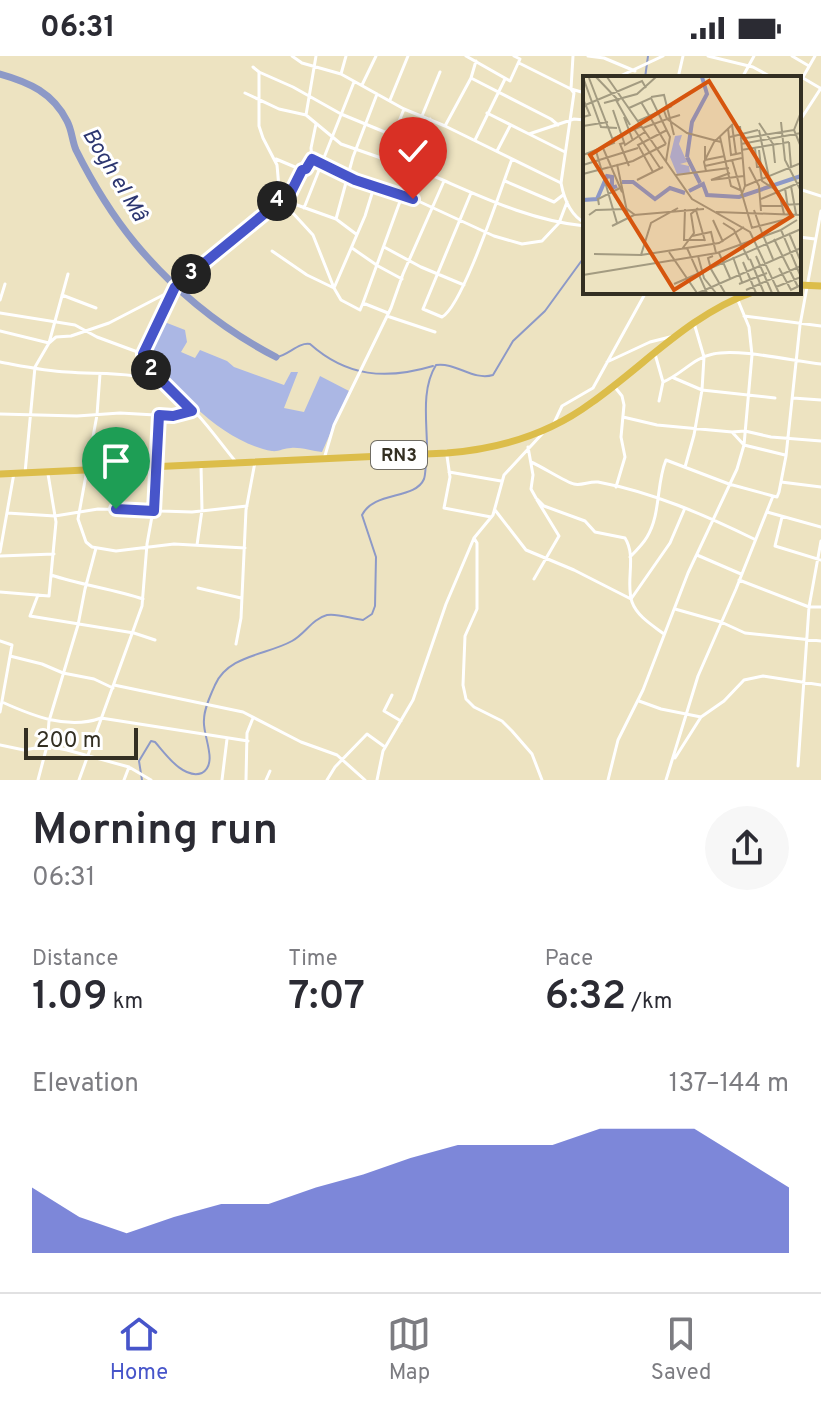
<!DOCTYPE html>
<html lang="en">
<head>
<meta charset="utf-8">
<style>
  :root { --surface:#fff; --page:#f7f7f7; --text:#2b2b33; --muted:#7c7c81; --line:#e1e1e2; --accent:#4755ca }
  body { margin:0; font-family:Overpass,sans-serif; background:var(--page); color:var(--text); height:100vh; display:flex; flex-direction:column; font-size:30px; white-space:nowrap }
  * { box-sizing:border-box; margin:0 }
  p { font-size:26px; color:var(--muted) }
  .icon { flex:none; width:44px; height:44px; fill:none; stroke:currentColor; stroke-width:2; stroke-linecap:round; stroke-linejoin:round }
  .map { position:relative; height:724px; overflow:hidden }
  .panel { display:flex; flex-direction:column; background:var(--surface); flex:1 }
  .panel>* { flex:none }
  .scale { position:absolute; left:24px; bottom:20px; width:114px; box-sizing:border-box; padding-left:8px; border:4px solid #332f22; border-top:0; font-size:22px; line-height:28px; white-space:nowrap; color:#332f22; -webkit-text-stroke:6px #fff; paint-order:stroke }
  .pin { position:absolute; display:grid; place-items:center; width:68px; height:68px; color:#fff; margin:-82px -34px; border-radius:50% 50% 50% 0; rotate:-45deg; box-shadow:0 0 8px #0007 }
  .pin .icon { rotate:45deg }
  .km { position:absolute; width:40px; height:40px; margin:-20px; border-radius:50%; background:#222; color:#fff; font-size:22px; line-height:40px; text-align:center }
  .round { display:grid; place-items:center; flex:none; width:84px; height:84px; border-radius:42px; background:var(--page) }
  .head { display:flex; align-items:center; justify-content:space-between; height:136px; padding:0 32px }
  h1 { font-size:44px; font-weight:600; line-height:60px }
  .figures { display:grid; grid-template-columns:repeat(3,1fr); gap:12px; height:136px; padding:8px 32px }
  .figures div { display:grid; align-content:center }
  .figures b { font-size:40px; font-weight:600 }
  .figures small { font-size:22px; font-weight:400 }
  .figures p { font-size:22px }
  .chart { height:224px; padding:16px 32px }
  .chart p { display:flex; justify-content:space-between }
  .chart svg { width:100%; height:144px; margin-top:8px; fill:var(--accent); opacity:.7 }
  .status { display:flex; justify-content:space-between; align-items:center; height:56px; padding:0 40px; background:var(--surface); direction:ltr }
  .status svg { height:22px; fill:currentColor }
  .tabs { display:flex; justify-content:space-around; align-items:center; height:112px; border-top:2px solid var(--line); background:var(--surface); font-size:22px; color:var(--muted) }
  .tabs a { display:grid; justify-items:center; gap:4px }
  .tabs .selected { color:var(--accent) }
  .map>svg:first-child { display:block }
</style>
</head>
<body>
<div class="status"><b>06:31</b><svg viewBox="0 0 49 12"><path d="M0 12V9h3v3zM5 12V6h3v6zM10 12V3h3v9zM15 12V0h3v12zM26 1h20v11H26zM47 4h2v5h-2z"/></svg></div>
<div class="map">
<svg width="821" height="724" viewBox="0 0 821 724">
  <rect width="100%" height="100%" fill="#ede3c1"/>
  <path fill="#abb7e4" d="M162,265l23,9 2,12 -6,10 14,6 5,-8 27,11 7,6 50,18 7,-13h7l-14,36 20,4 16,-36 29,15 -27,61c-10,-1 -22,-5 -31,-4 -7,0 -13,4 -19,3 -49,-9 -97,-59 -124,-100z"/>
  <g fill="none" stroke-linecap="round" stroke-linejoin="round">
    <path stroke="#8d99c7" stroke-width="2" d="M645,22l3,-22
      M276,301c12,-1 22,-15 34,-13 37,33 76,36 123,22
      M427,392c0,-26 -6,-59 9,-83 20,-3 37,16 57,10l20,-34 32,-30 40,-55
      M142,724l-3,-19 12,-20 4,1c10,11 28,38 47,31 17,-10 0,-38 2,-53 0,-11 6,-24 11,-35 13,-30 52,-30 77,-44 13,-7 20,-22 35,-26 11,-2 24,4 36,5l9,-6 3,-8 1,-49 -14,-42c12,-24 53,-15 62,-36 2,-6 1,-14 3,-20"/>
    <path stroke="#8d99c7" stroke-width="7" d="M0,18c29,8 53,19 67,47 5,9 5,20 9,29 16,32 36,65 59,93 39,47 87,86 141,114"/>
    <path stroke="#fff" stroke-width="3" d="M292,0l10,7 39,11 63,35 41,17 116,57
      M466,0l44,25 10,-22 -6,-3
      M573,0l-2,33 3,4 -13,90c3,16 9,32 24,40
      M588,0l16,2 31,13
      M708,0l45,11 20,11
      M792,0l17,10
      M519,7l52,26 14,4
      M253,11l6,5v54l4,12 14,27 3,34 33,36 21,53 7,12 19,10 3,-7 25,10
      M259,16l34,15 48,27 51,21
      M341,18l5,-18
      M471,22l80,41 7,6
      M616,22l47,-22
      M678,22l5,-22
      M742,22l12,-22
      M803,22l17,10
      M799,28l16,-28
      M362,29l14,-29
      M245,37l34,16 27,6 35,29 43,15 20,-50
      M390,44l18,-44
      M487,57l42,21 45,-15 11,1
      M306,59l10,-59
      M422,60l18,-44
      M799,66l22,-34
      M445,70l26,-48 5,-17
      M529,78l36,18
      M475,84l30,-61
      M497,95l13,-25
      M276,103l26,11 4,-1 6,-10 -1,-11 5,-24
      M312,103l43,21 48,14 91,42 28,8 20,-3 17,-18 8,-21
      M412,111c57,23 111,53 173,59
      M505,125l49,21 9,-7
      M799,133l22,7
      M471,137l-48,116 19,8c21,-11 59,-129 70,-158
      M283,144l53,19 20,15
      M304,152l50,-126
      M336,163l17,-62 24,-63
      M799,181l16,2
      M384,191l37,20 43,18
      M352,192l26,18 24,13
      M272,195l35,24 27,13 31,-72 9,-29
      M62,239l34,13
      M0,244l5,-16
      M363,247l67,-184
      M0,257l75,12 22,12 46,17
      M387,260l48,16
      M744,260l77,10
      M0,275l49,12 19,-69
      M655,298l8,28 -4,19
      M0,306c22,4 45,9 67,10 34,3 73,-3 102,17 27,18 47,49 67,73
      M607,306l43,-20 24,-6
      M100,318l-3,41 -19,104 8,23 6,5 24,4 58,-7 71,4
      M674,322l28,12 73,8
      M663,326c18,-7 30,-24 50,-28 25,-6 80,7 108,10
      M614,330l8,10 2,9 -3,32 4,20 -9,30
      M167,331l-15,-16 -9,-17 30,-64
      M793,342l28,2
      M0,358l77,2 43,-3 53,3 18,-5
      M623,361l34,8 75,7 13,-1 26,6 50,4
      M554,367l8,-17 31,-18 53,-96
      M732,376l12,13 41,10
      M528,391l5,28 -2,14 5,9 8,8 41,15 10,11 30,6c12,19 0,44 7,64 5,14 20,23 32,32
      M447,400l3,21 -6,31 47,9
      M324,403l10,-34 57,-117 12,-34 41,-93
      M531,406c10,4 36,21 43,22 8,2 15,-3 24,-2 54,10 107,33 156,57
      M685,411l9,-32 8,-45 2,-33 -10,-34
      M449,416l52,9
      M25,417l10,-106 14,-24 7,-6 15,-1 38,-13 58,-30 124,-101 11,-22
      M781,426l40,5
      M495,454l31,40 48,20 57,29 39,-56 15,-35
      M767,456l54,15
      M7,457l48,3 43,-7 94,3 55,-6
      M782,461l-7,29 46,14
      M474,482l3,5v66l-12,27 -2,49 3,14 8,8 28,14 10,10 20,23 10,26
      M197,489l5,-35 -1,-45
      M0,496l14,-79
      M697,499l44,19
      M0,500l54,-2
      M630,501c6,-6 13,-13 17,-20 14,-23 9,-53 19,-77l63,24 44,12
      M51,519c30,10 62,14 92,24
      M534,523l25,-43 -22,-36
      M739,524l70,27h12
      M198,532l43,10
      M0,536l49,4 7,-74 -8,-48
      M38,539l-8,21 104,17 21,7
      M675,553l46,13 24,11 76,8
      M0,585l12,4 -12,67
      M236,588l5,-26 5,-108 9,-48
      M10,600l32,8 21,9 31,6 19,9
      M114,629l129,27 58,30 36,13 28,25
      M392,639l-8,16 17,10
      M639,645l22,8 40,8 23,-16 20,-21 19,-4 58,9
      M2,646c31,14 66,28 99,16l147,23
      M0,689l24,5 23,-4 20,4 62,17 22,13
      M675,702l26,-41
      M798,710l11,-159 12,-66
      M38,724l9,-34 2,-25 29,-96 7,-36 11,-41
      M79,724l63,-174 5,-62 9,-50 3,-79
      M124,724l5,-13
      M222,724l5,-41
      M246,724l1,-47 6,-15
      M266,724l4,-9
      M327,724l8,-13 32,-33 18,13
      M377,724l6,-29 30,-51 33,-96 28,-66 19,-23 11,-40 38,-41
      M608,724l10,-40 25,-50 45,-117 49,-104 7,-24 8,-90 -3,-28 -12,-29
      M666,724l32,-104 38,-87 37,-93 4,1 2,-5 7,-36 14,-131 21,-114"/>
    <path stroke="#dcbd4a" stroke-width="7" d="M799,229l22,1
      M0,418l447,-21c51,-4 102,-19 144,-50 54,-38 99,-89 162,-111"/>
  </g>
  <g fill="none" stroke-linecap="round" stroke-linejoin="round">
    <defs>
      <path id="route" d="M116,453l38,2 5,-96 14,1 19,-5 -40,-40 -9,-17 32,-67 116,-95 11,-22 4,-1 6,-10 43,21 58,19"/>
    </defs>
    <use href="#route" stroke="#fff" stroke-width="16"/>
    <use href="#route" stroke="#4755ca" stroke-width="10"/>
  </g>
  <g text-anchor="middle" stroke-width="6" stroke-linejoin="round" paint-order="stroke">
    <rect fill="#fff" stroke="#706d64" stroke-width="2" x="371" y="385" width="56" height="28" rx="6"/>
    <g font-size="18" font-weight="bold" fill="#332f22">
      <text x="399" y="405">RN3</text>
    </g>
    <g font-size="22" font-style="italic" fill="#2c3670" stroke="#fff">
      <text transform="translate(116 118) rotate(59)" y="8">Bogh el Mâ</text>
    </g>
  </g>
  <g transform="translate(583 20)">
    <rect width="218" height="218" fill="#ede3c1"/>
    <path d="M99,59l-3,9 8,18 -7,2 9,2 1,7 -13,1 -7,-17 5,-21z" fill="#abb7e4"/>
    <path fill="none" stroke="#8d99c7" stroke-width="4" d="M104,81l13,26M104,81l5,-35 15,-28 -5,-17M39,106h11l22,17 15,-11 15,5M106,115l14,-7 4,11 32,2 62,-21M0,124l14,-1 10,-23 5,1v11l5,-2"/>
    <path fill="none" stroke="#a39b81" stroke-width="2" d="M13,1l23,24M24,1l85,122 58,33 29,61M1,4l17,47 16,1M68,21l13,-2 10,40M0,23l7,16 -7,2M33,24l14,25M58,26l25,42M21,27l33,-9 19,-17M0,30l59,-25 4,7M46,32l22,-10 19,39 -4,24M80,32l4,11 13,-4M30,34l12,35 20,-13M218,36l-7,18 7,17M41,41l9,24M55,45l34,-15M198,46l4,38 16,31M176,47l14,21 2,19M149,49l4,29M0,50l25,-4M157,50l5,60M60,52l24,-9 20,14 34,9M145,52l3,27 10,-2M51,53l26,39M176,54l12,57M137,61l11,49 9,4M147,61l28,-7M29,63l30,-13M157,63l54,-9M206,66l2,25M41,67l-4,1 9,22M158,68l60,-11M122,70v14l20,-4M20,72l19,44M172,72l2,19h4l-2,-17M158,74l48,-8M13,75l21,72M0,79l31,-12 -25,-65M149,84l20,68M34,88l11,52M0,89l55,-17M122,90l37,-8M166,91l10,19 2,25M177,91l2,14 17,11 5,22M123,95l-2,-9 10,-20 19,-18M70,96l-15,-27 29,-15M147,97l-19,7 33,-4M0,98l50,-13 33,-17M93,99l53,-7M54,104l26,-13M208,110l5,28M202,112l4,27M158,120l4,-10 56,-23M178,123l40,-17M16,129l-1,-6 22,-11M178,130l40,-2M102,133l-1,31h21M113,134l9,31M171,134l8,23M133,136l85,3M6,139l7,-5 31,-1 8,6M130,144l10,22M140,147l11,7 15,30M29,150l22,-11 70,-6M168,152l36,-9M179,157l11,26M206,157l12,29M109,160l19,-4 5,21M191,163l24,48M104,172l20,45M99,173l12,-16 -3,-19 7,-6M86,176l28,41M136,177l11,25M11,178l47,1 10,-32 27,-15M58,179l78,-12 25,-16M115,180l6,22 12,15M130,180l-5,2 3,11 14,24M173,180l16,37M150,181l9,25M167,183l14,34M160,186l13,31M196,192l12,22 10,-5M0,199l134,-22 64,-23M91,208l127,-55M156,208l28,-11M193,211l25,-10 -20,-47 16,-10M163,214l55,-24M115,217l103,-45"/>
    <path fill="#d6550e" fill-opacity="0.15" stroke="#d6550e" stroke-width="4" d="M126,5l83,135 -118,74 -84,-135z"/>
    <rect width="218" height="218" fill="none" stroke="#332f22" stroke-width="4"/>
  </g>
</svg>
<div class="scale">200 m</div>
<div class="pin" style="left:116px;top:453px;background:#1e9e55"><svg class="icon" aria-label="arrive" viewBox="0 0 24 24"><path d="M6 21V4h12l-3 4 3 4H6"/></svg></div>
<div class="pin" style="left:413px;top:143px;background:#d93025"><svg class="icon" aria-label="check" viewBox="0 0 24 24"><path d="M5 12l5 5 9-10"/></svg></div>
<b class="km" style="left:151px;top:314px">2</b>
<b class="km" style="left:191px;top:218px">3</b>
<b class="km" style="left:277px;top:145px">4</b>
</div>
<section class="panel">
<div class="head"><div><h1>Morning run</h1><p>06:31</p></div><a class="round"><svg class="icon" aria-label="share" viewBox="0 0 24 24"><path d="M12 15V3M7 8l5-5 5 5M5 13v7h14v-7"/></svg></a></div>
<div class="figures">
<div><p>Distance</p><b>1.09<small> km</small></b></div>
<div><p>Time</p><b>7:07</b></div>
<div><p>Pace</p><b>6:32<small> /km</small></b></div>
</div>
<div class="chart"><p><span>Elevation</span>137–144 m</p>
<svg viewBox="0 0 160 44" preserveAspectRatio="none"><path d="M0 44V24L10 33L20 38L30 33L40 29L50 29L60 24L70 20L80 15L90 11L100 11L110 11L120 6L130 6L140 6L150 15L160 24V44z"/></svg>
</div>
</section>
<nav class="tabs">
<a class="selected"><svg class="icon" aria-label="home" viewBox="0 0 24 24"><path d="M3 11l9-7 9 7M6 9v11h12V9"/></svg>Home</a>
<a><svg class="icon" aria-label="map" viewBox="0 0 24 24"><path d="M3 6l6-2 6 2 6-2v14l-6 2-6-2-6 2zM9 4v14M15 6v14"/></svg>Map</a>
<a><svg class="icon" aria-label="saved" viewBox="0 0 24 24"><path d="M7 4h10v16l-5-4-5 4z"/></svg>Saved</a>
</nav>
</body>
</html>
